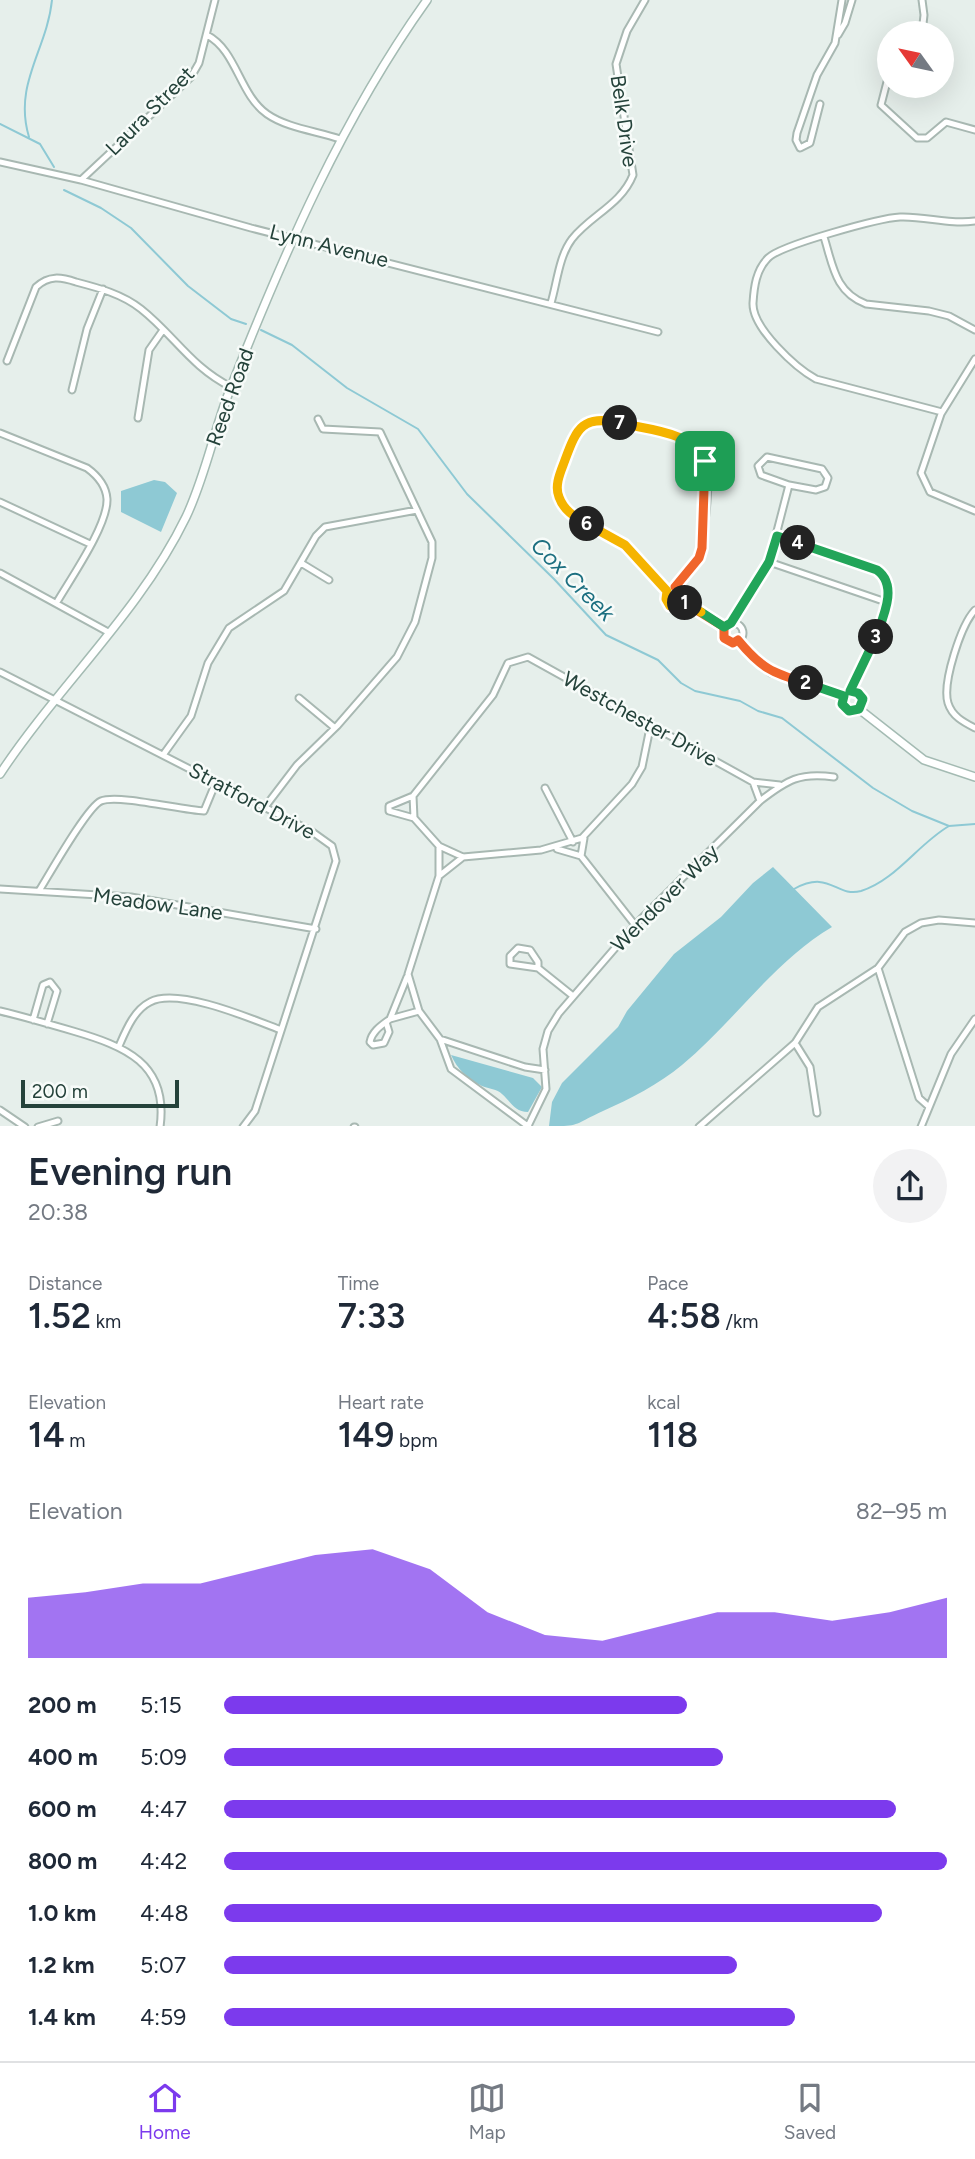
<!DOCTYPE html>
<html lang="en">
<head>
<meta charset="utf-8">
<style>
  :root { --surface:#fff; --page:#f2f2f3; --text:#1f2937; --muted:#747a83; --line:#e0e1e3; --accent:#7c3aed }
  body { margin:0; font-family:Figtree,sans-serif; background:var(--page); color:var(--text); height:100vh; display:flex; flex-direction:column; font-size:26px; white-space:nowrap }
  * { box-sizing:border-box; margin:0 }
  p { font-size:23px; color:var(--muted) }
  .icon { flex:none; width:38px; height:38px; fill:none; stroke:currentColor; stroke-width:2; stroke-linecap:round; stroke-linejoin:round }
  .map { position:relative; height:1126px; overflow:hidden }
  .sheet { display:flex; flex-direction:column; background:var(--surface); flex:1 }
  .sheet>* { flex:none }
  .needle { width:46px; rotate:303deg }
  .tools { position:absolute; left:877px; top:21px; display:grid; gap:14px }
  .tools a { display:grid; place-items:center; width:77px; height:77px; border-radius:50%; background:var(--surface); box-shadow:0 7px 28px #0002; font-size:35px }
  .scale { position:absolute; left:21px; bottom:18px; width:158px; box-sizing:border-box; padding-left:7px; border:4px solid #24423a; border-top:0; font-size:19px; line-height:24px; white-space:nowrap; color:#24423a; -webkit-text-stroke:5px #f7fbf9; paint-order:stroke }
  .pin { position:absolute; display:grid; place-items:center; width:60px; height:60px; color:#fff; margin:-30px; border-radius:14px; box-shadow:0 4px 10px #0006 }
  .km { position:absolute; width:35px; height:35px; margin:-18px; border-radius:50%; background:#222; color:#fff; font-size:19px; line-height:35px; text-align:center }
  .round { display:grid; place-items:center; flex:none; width:74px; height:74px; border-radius:37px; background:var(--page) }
  .summary { display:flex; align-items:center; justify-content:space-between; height:119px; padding:0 28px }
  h1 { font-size:38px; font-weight:600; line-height:52px }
  .metrics { display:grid; grid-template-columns:repeat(3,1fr); gap:10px; height:119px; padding:7px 28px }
  .metrics div { display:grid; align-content:center }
  .metrics b { font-size:35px; font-weight:600 }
  .metrics small { font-size:19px; font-weight:400 }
  .metrics p { font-size:19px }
  .chart { height:196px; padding:14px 28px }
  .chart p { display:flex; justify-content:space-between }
  .chart svg { width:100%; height:126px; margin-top:7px; fill:var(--accent); opacity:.7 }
  ul { padding:0 28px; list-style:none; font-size:23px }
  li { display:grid; grid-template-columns:112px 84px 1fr; align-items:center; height:52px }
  li i { height:18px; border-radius:9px; background:var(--accent) }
  .tabs { display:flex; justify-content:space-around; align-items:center; height:98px; border-top:2px solid var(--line); background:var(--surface); font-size:19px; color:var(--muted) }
  .tabs a { display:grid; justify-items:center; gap:4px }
  .tabs .active { color:var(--accent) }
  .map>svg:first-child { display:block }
</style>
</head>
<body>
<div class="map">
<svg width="975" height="1127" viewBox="0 0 975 1127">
  <rect width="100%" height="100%" fill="#e6efeb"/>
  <path fill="#8ec9d4" d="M154,480l11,2 12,11 -16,39 -40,-20v-21z
    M773,867l59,60c-59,35 -98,95 -150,138 -23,19 -52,34 -79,46 -27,12 -22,16 -54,15l3,-24 10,-19 56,-56 9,-16 47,-57 47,-37 32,-34z
    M451,1055l82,23 9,9 -14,25c-13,0 -17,-10 -26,-18 -5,-5 -13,-5 -20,-8 -13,-6 -25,-17 -31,-31z"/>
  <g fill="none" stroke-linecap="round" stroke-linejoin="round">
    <path stroke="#8ec9d4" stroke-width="2" d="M0,124l40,20 14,23
      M29,137c-16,-53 18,-87 23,-137
      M64,190l37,18 30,20 57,58 43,33 15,5
      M261,330l31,15 55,43 71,41 49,65 87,85 52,56 52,25 23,23 14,8 45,10 18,10 24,7 91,70 39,23 37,15 26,-2
      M794,889c36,-20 42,9 67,2 35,-11 57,-47 88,-65"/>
    <defs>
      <path id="street" d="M922,0l2,15 -2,18
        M207,35c30,16 32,59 60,79 20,14 50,17 73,25
        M838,35l7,-12 7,-23
        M889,74l-8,31 36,33h10l19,-16 29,8
        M820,104l-10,39 -10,5 -4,-8 1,-7 20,-58 18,-32 7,-43
        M0,162l81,18 170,48 407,104
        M81,180l110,-103 8,-14 16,-63
        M824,237c9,29 11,55 42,67l63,7 20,5 26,14
        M551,303c6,-20 8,-47 21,-64 19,-24 49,-34 61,-64l-17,-111 11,-33 18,-31
        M975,359l-34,55 -20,59 9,19 45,19
        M7,361l29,-74c13,-12 25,-10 40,-5 23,6 46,12 65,27 33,26 50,58 90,78
        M72,390l15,-61 16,-40
        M942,412l-126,-33c-20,-11 -64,-51 -63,-76 1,-16 3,-33 15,-45 13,-13 112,-40 132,-41 26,-1 49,8 75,4
        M138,418l11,-68 14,-20
        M0,433l87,35c11,8 19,17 20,31 1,26 -36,79 -50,103
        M0,502l90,42
        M777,536l100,34 12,13 -9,42 -30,66
        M769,562l117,40
        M301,563l28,17
        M0,573l108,59
        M666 597a10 10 0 1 1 20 0a10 10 0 1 1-20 0Z
        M667,591c-13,-15 -27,-36 -43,-47 -20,-13 -50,-20 -62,-40 -8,-14 -3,-27 2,-41 5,-13 6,-29 19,-37 21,-14 111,8 120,32 10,25 1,64 -1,90l-3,10 -24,29
        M684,603l40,24
        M975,610c-14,15 -33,73 -27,93 4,13 15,19 27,25
        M731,623l38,-61 20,-77 27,5 9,-3 3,-9 -6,-9 -55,-12 -9,9 3,9 28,10
        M723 633a10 10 0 1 1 20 0a10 10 0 1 1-20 0Z
        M738,641l22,24 11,8 73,23
        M0,672l311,159 21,15 4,15 -81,250 -12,16
        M842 702a10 10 0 1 1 20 0a10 10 0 1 1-20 0Z
        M299,698l36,30
        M163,755l28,-39 17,-53 21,-35 55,-37 32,-55 9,-9 92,-17
        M753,782l27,3
        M545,788l28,54
        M413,796l-24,10v5l25,7
        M265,807l32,-42 40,-39 60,-69 18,-35 17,-64v-16l-52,-110 -57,-3 -5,-10
        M584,838l-3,18 54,69
        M439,846l24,11 78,-7 41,-12 50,-54 10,-17 9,-44
        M557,849l24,7
        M439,876l24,-19
        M0,889l131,8 185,32
        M39,891c10,-16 48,-84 62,-90 17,-7 80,9 103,10l12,-29
        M518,948l12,2 8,12v6l-28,-4v-8z
        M538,968l35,28
        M878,968l41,130 9,8
        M407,977l-17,42 29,-8
        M0,1011c25,6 49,13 73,20 51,15 96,32 87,96
        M33,1020l10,-35 7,-3 7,9 -10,33
        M386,1022l3,10 -5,11 -11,2 -3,-3c2,-11 12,-17 20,-23
        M440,1039l85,28 20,3
        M795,1043l15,24 7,46
        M119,1046c7,-16 15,-36 31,-44 28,-15 102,17 131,28
        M0,1110l25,17
        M528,1126l18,-37 -3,-40 5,-18 11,-18 76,-88 125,-124c27,-21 40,-29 74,-24
        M38,1127l20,-6
        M354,1127h1
        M529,1127l-78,-58 -11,-30 -21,-28 -11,-37 31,-98v-30l-25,-28 -1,-22 80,-101 15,-32 20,-6 225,125 7,19
        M699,1127l96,-84 23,-36 60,-39 27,-36 16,-9 18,-3 36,3
        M921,1127l30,-73 24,-35"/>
      <path id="secondary" d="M859,709l65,51 51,17
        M0,774c58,-88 140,-162 186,-257 20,-42 28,-88 45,-130 54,-136 111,-268 196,-387"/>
    </defs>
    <use href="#street" stroke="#a8b8b2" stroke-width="9"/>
    <use href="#secondary" stroke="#a4bbb3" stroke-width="10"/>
    <use href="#street" stroke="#fff" stroke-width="5"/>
    <use href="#secondary" stroke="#fff" stroke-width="7"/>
  </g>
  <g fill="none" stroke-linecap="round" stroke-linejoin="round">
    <defs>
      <path id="split-1" d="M685,603l-1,-11 -9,-5 24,-29 3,-10 3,-87"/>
      <path id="split-2" d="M685,603l39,24v11l9,5 5,-3c23,28 34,33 68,43"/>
      <path id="split-3" d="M806,683l38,13 -2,8 7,7 10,-2 4,-10 -5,-6 -8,-2 26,-54"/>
      <path id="split-4" d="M798,543l79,27c21,15 7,45 -1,67"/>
      <path id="split-5" d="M701,612l23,15 7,-4 38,-61 8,-26 21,7"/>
      <path id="split-6" d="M587,524l38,21 42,46 -1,8 4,7 8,1 6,-4 17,9"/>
      <path id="split-7" d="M587,524c-12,-7 -23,-13 -28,-27 -5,-12 2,-26 6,-37 12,-33 18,-45 55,-37"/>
      <path id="split-8" d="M620,423c29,7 71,8 85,38"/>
    </defs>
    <use href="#split-1" stroke="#fff" stroke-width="14"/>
    <use href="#split-2" stroke="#fff" stroke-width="14"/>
    <use href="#split-3" stroke="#fff" stroke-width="14"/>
    <use href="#split-4" stroke="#fff" stroke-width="14"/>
    <use href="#split-5" stroke="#fff" stroke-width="14"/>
    <use href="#split-6" stroke="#fff" stroke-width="14"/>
    <use href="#split-7" stroke="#fff" stroke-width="14"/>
    <use href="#split-8" stroke="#fff" stroke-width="14"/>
    <use href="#split-1" stroke="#f0652b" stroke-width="9"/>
    <use href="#split-2" stroke="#f0652b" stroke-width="9"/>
    <use href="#split-3" stroke="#22a559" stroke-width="9"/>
    <use href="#split-4" stroke="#22a559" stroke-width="9"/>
    <use href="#split-5" stroke="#22a559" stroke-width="9"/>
    <use href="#split-6" stroke="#f5b400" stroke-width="9"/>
    <use href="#split-7" stroke="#f5b400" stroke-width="9"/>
    <use href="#split-8" stroke="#f5b400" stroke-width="9"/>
  </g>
  <g text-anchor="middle" stroke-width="5" stroke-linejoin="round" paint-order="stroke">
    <g font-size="21" fill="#24423a" stroke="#f7fbf9">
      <text transform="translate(150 111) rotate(-45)" y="7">Laura Street</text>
      <text transform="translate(624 121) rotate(82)" y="7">Belk Drive</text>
      <text transform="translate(329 246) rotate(14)" y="7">Lynn Avenue</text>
      <text transform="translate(230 397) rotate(-70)" y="7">Reed Road</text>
      <text transform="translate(640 719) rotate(29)" y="7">Westchester Drive</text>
      <text transform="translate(252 801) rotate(28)" y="7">Stratford Drive</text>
      <text transform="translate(665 898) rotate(-45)" y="7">Wendover Way</text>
      <text transform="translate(158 904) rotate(8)" y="7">Meadow Lane</text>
    </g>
    <g font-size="23" font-style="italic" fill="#1c6f80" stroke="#f7fbf9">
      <text transform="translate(573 579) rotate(45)" y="8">Cox Creek</text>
    </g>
  </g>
</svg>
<div class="tools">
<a><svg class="needle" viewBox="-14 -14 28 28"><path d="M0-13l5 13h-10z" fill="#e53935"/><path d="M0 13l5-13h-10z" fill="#747a83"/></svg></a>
</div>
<div class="scale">200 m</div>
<div class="pin" style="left:705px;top:461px;background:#1e9e55"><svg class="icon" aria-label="arrive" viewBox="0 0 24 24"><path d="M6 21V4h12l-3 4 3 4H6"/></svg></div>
<b class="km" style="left:685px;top:603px">1</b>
<b class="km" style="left:806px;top:683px">2</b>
<b class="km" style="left:876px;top:637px">3</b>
<b class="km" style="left:798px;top:543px">4</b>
<b class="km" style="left:587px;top:524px">6</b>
<b class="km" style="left:620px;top:423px">7</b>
</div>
<section class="sheet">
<div class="summary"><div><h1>Evening run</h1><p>20:38</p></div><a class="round"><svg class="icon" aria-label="share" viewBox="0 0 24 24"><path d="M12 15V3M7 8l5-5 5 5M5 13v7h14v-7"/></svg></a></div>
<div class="metrics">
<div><p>Distance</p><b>1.52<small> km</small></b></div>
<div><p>Time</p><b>7:33</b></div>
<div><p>Pace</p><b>4:58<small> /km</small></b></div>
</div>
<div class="metrics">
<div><p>Elevation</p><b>14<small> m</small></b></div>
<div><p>Heart rate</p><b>149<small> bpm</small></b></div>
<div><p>kcal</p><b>118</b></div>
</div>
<div class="chart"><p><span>Elevation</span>82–95 m</p>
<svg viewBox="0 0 160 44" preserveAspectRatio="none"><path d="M0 44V23L10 21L20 18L30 18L40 13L50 8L60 6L70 13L80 28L90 36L100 38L110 33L120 28L130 28L140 31L150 28L160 23V44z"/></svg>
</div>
<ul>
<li><b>200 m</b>5:15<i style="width:64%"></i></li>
<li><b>400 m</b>5:09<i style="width:69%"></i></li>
<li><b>600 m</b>4:47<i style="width:93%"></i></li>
<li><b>800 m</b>4:42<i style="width:100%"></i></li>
<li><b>1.0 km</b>4:48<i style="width:91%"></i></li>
<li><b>1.2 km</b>5:07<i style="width:71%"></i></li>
<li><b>1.4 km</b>4:59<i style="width:79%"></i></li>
</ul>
</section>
<nav class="tabs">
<a class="active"><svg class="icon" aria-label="home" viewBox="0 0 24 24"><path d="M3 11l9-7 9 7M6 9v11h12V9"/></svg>Home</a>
<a><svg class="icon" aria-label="map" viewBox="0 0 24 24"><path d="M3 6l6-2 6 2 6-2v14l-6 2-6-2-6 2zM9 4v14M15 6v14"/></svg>Map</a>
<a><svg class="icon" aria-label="saved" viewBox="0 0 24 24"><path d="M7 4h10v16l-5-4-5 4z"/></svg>Saved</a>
</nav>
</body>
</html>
